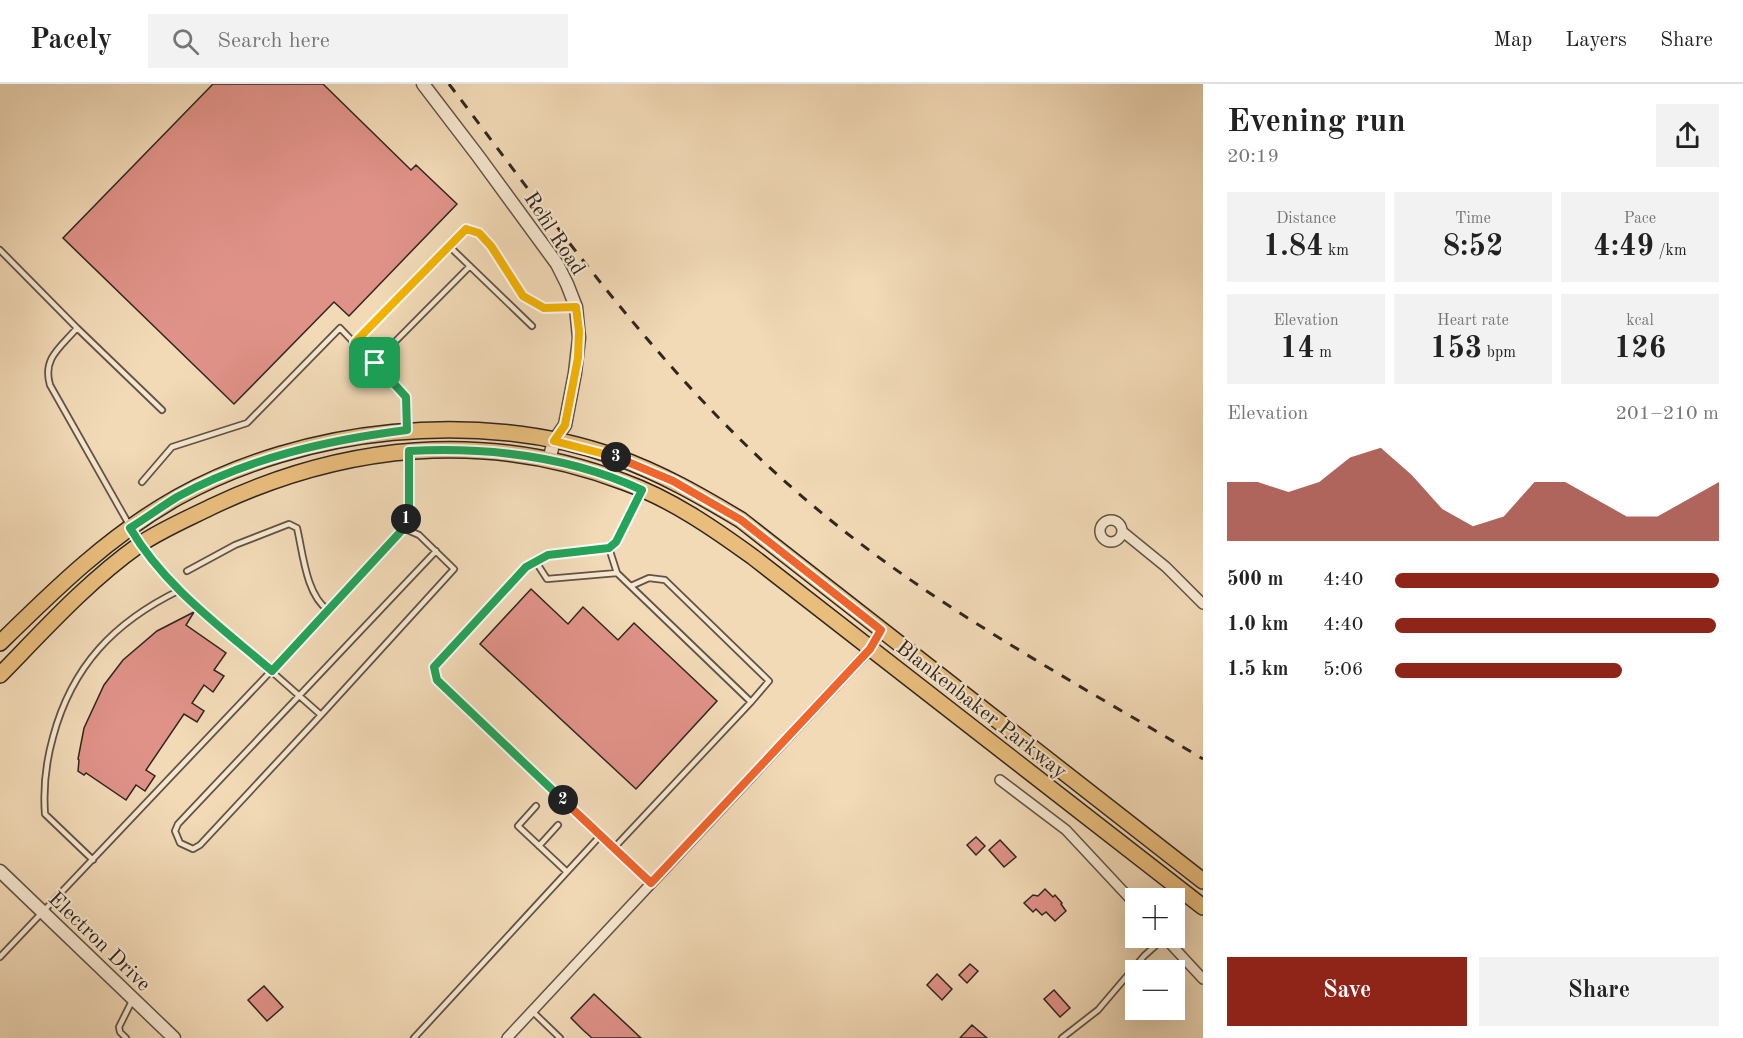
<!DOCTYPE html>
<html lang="en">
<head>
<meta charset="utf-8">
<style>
  :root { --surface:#fff; --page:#f2f2f2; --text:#222; --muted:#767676; --line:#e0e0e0; --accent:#8f2418 }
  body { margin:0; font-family:"Old Standard TT",serif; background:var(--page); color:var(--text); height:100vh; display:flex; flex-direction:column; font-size:22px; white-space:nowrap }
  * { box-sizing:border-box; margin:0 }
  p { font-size:20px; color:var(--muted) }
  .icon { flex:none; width:33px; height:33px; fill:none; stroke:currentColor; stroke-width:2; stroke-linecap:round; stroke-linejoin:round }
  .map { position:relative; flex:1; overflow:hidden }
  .drawer { display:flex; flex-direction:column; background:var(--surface); width:540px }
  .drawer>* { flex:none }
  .controls { position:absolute; left:1125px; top:804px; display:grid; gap:12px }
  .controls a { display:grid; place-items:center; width:60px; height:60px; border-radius:0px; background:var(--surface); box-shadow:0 6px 24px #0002; font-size:30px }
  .pin { position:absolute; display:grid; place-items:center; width:51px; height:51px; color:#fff; margin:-26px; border-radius:12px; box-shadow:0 3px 9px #0006 }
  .km { position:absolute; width:30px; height:30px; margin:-15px; border-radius:50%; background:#222; color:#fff; font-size:16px; line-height:30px; text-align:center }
  .round { display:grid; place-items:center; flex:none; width:63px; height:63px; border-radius:0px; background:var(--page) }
  .overview { display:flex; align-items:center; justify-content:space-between; height:102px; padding:0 24px }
  h1 { font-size:33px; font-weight:600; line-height:45px }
  .stats { display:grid; grid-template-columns:repeat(3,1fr); gap:9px; height:102px; padding:6px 24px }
  .stats div { display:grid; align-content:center; border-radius:0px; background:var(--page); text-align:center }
  .stats b { font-size:30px; font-weight:600 }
  .stats small { font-size:16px; font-weight:400 }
  .stats p { font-size:16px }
  .chart { height:168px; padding:12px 24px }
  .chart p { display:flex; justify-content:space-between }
  .chart svg { width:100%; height:108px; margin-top:6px; fill:var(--accent); opacity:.7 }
  .button { display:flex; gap:12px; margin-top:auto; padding:12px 24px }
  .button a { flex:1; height:69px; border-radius:0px; background:var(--accent); color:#fff; font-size:24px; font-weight:600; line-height:69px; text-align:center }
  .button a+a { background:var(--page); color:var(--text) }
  ul { padding:0 24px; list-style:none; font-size:20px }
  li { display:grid; grid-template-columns:96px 72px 1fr; align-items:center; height:45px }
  li i { height:15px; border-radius:8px; background:var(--accent) }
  header { display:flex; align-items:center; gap:36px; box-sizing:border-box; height:84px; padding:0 30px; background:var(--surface); border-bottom:2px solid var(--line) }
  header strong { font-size:28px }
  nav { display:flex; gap:33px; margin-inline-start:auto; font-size:21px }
  .search { width:420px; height:54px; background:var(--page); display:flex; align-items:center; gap:15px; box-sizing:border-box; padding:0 21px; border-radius:0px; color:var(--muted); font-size:22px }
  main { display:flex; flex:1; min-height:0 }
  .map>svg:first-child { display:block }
</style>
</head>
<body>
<header>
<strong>Pacely</strong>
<div class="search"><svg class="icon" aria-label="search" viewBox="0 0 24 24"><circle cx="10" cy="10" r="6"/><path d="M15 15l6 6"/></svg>Search here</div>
<nav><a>Map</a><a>Layers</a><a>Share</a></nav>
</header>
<main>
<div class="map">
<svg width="1203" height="954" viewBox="0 0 1203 954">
  <rect width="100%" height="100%" fill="#f2dab7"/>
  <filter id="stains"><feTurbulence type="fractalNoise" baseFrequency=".00333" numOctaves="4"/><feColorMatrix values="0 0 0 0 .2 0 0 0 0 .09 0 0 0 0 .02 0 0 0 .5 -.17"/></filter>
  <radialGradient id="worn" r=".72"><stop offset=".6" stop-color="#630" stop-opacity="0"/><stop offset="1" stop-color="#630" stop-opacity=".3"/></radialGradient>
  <path fill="#e09288" stroke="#31261f" stroke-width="1.5" d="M213,0h110l88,86 5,-5 41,39 -108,112 -15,-14 -100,102 -171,-166z
    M531,505l37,35 15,-17 35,33 16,-17 83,78 -81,88 -156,-145z
    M194,528l-8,13 40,28 -12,17 10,6 -11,16 -9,-7 -12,18 12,8 -7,11 -13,-8 -38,56 9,6 -10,15 -9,-6 -10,15 -40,-27 -2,2 -6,-4 1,-11 -1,-1 6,-31 20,-43 19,-25 34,-29z
    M976,753l9,9 -9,9 -9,-10z
    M1000,756l16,17 -12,10 -15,-17z
    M1045,805l8,8 2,-2 7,8 -1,1 5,7 -11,10 -9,-9 -4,3 -6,-6 -3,3 -9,-9 9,-8 5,1z
    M970,880l8,7 -11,12 -8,-8z
    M937,890l15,15 -10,11 -15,-15z
    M264,902l19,21 -16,14 -19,-21z
    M1054,906l16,18 -10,9 -16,-18z
    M594,910l47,44h-49l-9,-8 -12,-12z
    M972,941l15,13h-27z"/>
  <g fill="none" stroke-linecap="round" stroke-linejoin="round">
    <defs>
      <path id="service" d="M0,166l77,78
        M532,242l-83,-80 17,-17 13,4 12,13 32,49 21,13 29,-1
        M355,258l94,-96
        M374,279l96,-97
        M162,326l-85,-82c-16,19 -35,30 -27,57l90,159 29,37 152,134 133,-146 -35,-34 -16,-7
        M142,398l30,-35 75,-24 93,-95 66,69 1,33
        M642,407l-26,51 -7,6 -61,7 -22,12 -92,100 3,13 214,203
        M609,464l8,25
        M536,478l11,17 70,-6 134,129 -137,146
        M187,487l48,-26 54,-21 8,4c6,25 9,67 31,82
        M631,502l18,-8 16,2 104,101 -18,21
        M321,631l-121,130 -7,4 -13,-6 -5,-12 3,-7 258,-273
        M536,722l-18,20 49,46
        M539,762l19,-21
        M93,776l-48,-46c-2,-27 1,-52 8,-77 19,-71 61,-115 127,-147
        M0,873l271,-286 132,-143 6,-20v-54
        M532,927l28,27
        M126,954l-6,-6 -1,-5 14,-28
        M414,954l187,-203
        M1062,954l36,-28 46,-54 20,-18"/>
      <path id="minor" d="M1100 447a11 11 0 1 1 22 0a11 11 0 1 1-22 0Z
        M1123,448l43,35 37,37
        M1000,696l66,50 70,75
        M1165,854l38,41
        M507,954l363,-389 11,-19"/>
      <path id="tertiary" d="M423,0l55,72 79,108 10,20 9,23 3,31 -4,35 -10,52 -11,16 -5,19
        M0,787l174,167"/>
      <path id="primary" d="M0,559c55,-54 110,-108 178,-146 126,-70 301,-89 438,-40 45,16 85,39 125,63l462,361
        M0,591c44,-45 87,-93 139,-130 22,-15 48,-26 72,-38 132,-63 274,-78 413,-25 47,17 89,46 129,75l450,350"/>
    </defs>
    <use href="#service" stroke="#615345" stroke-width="8"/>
    <use href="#minor" stroke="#615345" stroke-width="12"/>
    <use href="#tertiary" stroke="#615345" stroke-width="15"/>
    <use href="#primary" stroke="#31261f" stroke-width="18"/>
    <use href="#service" stroke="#f7e7d0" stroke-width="4.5"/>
    <use href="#minor" stroke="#f7e7d0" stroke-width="9"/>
    <use href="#tertiary" stroke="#f7e7d0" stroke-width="12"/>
    <use href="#primary" stroke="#e9bd7c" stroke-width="15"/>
    <path stroke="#31261f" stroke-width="3" stroke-dasharray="10 10" stroke-linecap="butt" d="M449,0c112,148 219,300 362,420 119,101 259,175 392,255"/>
  </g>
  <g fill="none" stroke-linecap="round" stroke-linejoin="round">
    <defs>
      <path id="split-1" d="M375,279l31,34 1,33c-79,10 -159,28 -230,67 -16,10 -31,21 -47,31 34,58 91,99 142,143l132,-143 2,-9"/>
      <path id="split-2" d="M406,435l3,-11v-57c79,-4 160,5 233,39l-26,52 -7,6 -61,7 -22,12 -92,100 3,13 126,120"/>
      <path id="split-3" d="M563,716l88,83 219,-234 11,-19 -140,-110 -68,-39 -57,-24"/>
      <path id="split-4" d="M375,279l-20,-21 111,-113 13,4 12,13 32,50 21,12 32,-1 3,24 -1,27 -13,67 -11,16 62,16"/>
    </defs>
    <use href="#split-1" stroke="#fff" stroke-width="12"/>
    <use href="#split-2" stroke="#fff" stroke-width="12"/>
    <use href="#split-3" stroke="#fff" stroke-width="12"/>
    <use href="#split-4" stroke="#fff" stroke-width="12"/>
    <use href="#split-1" stroke="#22a559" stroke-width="8"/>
    <use href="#split-2" stroke="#22a559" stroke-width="8"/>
    <use href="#split-3" stroke="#f0652b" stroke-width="8"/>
    <use href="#split-4" stroke="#f5b400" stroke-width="8"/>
  </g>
  <g text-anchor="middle" stroke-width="4.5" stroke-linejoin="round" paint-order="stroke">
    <g font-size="21" fill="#31261f" stroke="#f7e7d0">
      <text transform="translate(555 149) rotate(57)" y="7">Rehl Road</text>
      <text transform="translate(982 625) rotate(38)" y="7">Blankenbaker Parkway</text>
      <text transform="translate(100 857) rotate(44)" y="7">Electron Drive</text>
    </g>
  </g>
  <rect width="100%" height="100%" filter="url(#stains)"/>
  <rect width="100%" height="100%" fill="url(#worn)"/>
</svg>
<div class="controls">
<a>+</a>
<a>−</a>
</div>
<div class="pin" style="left:375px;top:279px;background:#1e9e55"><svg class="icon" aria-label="arrive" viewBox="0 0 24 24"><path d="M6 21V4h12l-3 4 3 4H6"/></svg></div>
<b class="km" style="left:406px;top:435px">1</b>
<b class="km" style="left:563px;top:716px">2</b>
<b class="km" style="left:616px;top:373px">3</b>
</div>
<section class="drawer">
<div class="overview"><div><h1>Evening run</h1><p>20:19</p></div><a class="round"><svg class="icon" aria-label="share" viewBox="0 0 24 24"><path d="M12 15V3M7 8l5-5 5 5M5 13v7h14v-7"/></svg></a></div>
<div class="stats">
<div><p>Distance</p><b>1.84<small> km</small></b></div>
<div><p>Time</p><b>8:52</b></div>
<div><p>Pace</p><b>4:49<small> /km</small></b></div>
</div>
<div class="stats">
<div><p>Elevation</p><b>14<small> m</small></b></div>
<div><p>Heart rate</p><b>153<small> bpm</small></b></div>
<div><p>kcal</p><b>126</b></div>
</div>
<div class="chart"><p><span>Elevation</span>201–210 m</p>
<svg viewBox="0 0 160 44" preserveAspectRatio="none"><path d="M0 44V20L10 20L20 24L30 20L40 10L50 6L60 17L70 31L80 38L90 34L100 20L110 20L120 27L130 34L140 34L150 27L160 20V44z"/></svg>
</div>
<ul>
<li><b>500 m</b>4:40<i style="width:100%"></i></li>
<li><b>1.0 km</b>4:40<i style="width:99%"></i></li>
<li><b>1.5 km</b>5:06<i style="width:70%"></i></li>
</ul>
<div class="button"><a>Save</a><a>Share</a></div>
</section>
</main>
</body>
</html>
